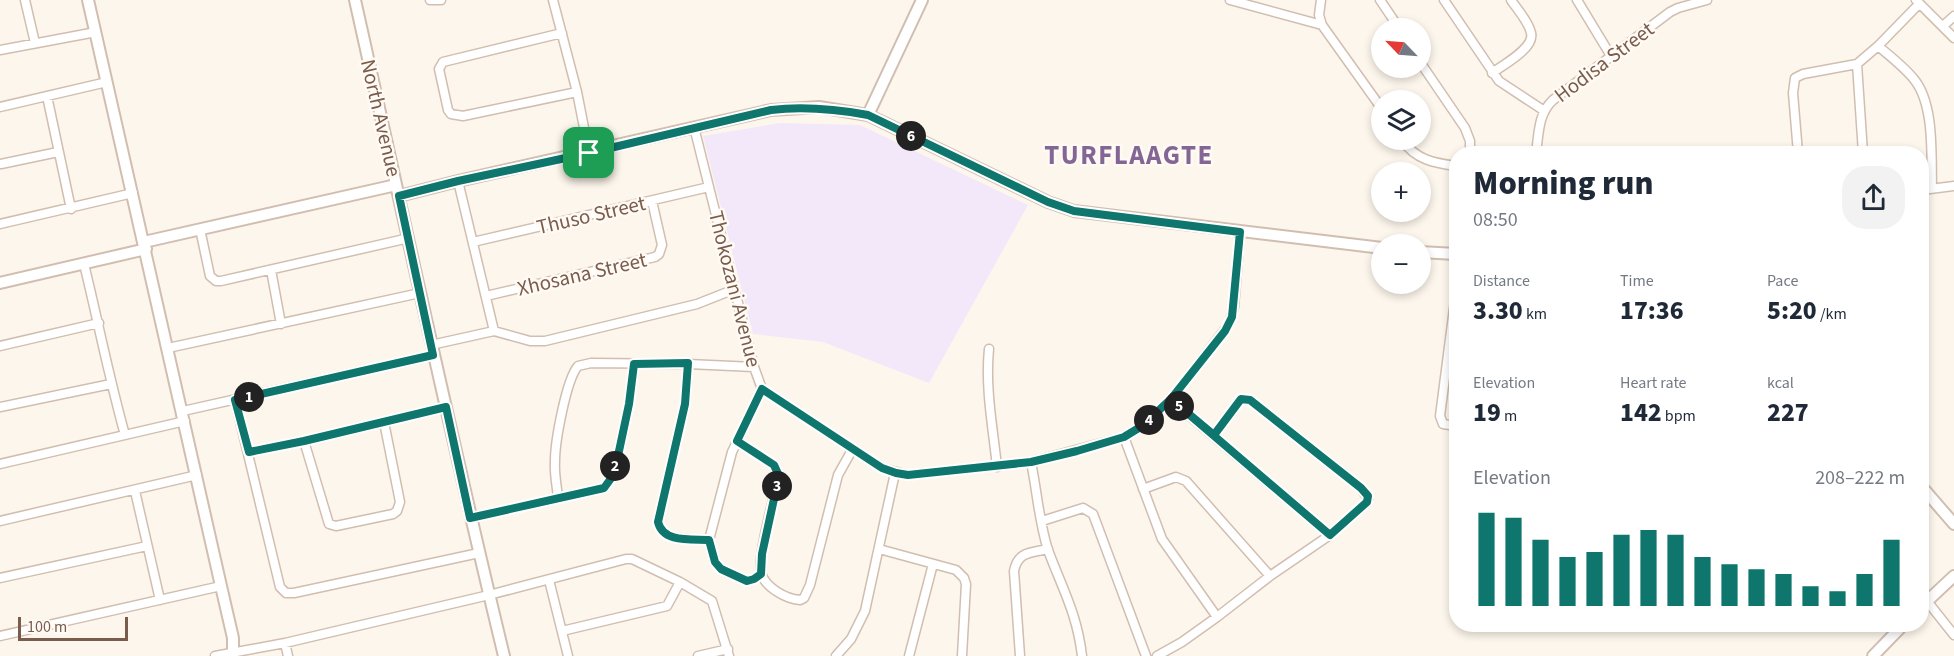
<!DOCTYPE html>
<html lang="en">
<head>
<meta charset="utf-8">
<style>
  :root { --surface:#fff; --page:#f2f2f3; --text:#1f2937; --muted:#747a83; --accent:#0f766e }
  body { margin:0; font-family:"Source Sans 3",sans-serif; background:var(--page); color:var(--text); height:100vh; display:flex; flex-direction:column; font-size:22px; white-space:nowrap }
  * { box-sizing:border-box; margin:0 }
  p { font-size:20px; color:var(--muted) }
  .icon { flex:none; width:33px; height:33px; fill:none; stroke:currentColor; stroke-width:2; stroke-linecap:round; stroke-linejoin:round }
  .map { position:relative; flex:1; overflow:hidden }
  .side { position:absolute; left:1449px; top:146px; width:480px; height:486px; display:flex; flex-direction:column; background:var(--surface); border-radius:24px; box-shadow:0 3px 9px #0003 }
  .side>* { flex:none }
  .needle { width:39px; rotate:295deg }
  .controls { position:absolute; left:1371px; top:18px; display:grid; gap:12px }
  .controls a { display:grid; place-items:center; width:60px; height:60px; border-radius:50%; background:var(--surface); box-shadow:0 3px 9px #0003; font-size:30px }
  .scale { position:absolute; left:18px; bottom:15px; width:110px; box-sizing:border-box; padding-left:6px; border:3px solid #7a5c4d; border-top:0; font-size:16px; line-height:21px; white-space:nowrap; color:#7a5c4d; -webkit-text-stroke:4px #fffaf3; paint-order:stroke }
  .pin { position:absolute; display:grid; place-items:center; width:51px; height:51px; color:#fff; margin:-26px; border-radius:12px; box-shadow:0 3px 9px #0006 }
  .km { position:absolute; width:30px; height:30px; margin:-15px; border-radius:50%; background:#222; color:#fff; font-size:16px; line-height:30px; text-align:center }
  .round { display:grid; place-items:center; flex:none; width:63px; height:63px; border-radius:24px; background:var(--page) }
  .summary { display:flex; align-items:center; justify-content:space-between; height:102px; padding:0 24px }
  h1 { font-size:33px; font-weight:800; line-height:45px }
  .stats { display:grid; grid-template-columns:repeat(3,1fr); gap:9px; height:102px; padding:6px 24px }
  .stats div { display:grid; align-content:center }
  .stats b { font-size:26px; font-weight:800 }
  .stats small { font-size:16px; font-weight:400 }
  .stats p { font-size:16px }
  .chart { height:168px; padding:12px 24px }
  .chart p { display:flex; justify-content:space-between }
  .chart svg { width:100%; height:108px; margin-top:6px; stroke:var(--accent); stroke-width:6 }
  .map>svg:first-child { display:block }
</style>
</head>
<body>
<div class="map">
<svg width="1954" height="656" viewBox="0 0 1954 656">
  <rect width="100%" height="100%" fill="#fdf6ec"/>
  <path fill="#f3e8fa" d="M780,123l80,2 168,80 -99,178 -106,-41 -70,-8 -50,-198z"/>
  <g fill="none" stroke-linecap="round" stroke-linejoin="round">
    <defs>
      <path id="minor" d="M25,0l10,43
        M430,0h11
        M553,0l24,92 12,61
        M1230,0l92,25
        M1321,0l-2,15 3,10 60,84
        M1380,0l19,28
        M1444,0l55,81 44,29
        M1577,0l34,56
        M1916,0l38,38
        M1943,26l11,-10
        M562,33l-119,29 -4,7 9,41 3,4 12,2 114,-24
        M1878,46c12,10 25,20 35,32 22,25 18,78 19,110
        M0,50l96,-18
        M1420,62l45,66 5,13v12
        M1857,64l6,89
        M1492,73c11,-8 43,-25 39,-40 -2,-11 -14,-24 -20,-33
        M47,96l24,113
        M0,107l107,-25
        M694,127l60,240 8,22 120,79 26,7 123,-13 93,-25 18,-11 29,-26 58,-76 5,-17 6,-75
        M1402,140c14,20 32,23 54,26
        M1536,153c3,-20 2,-39 17,-53l117,-88 8,-4 29,-8
        M1798,153l-5,-60 2,-15 8,-4 54,-10 21,-18 41,-42
        M1,164l57,-12
        M458,181l36,150 36,10h15l152,-37 38,-15
        M1922,190l32,-4
        M0,224l133,-31
        M200,229l10,47 6,5h5l188,-43
        M473,242l236,-55
        M84,264c14,57 25,114 41,171
        M271,270l10,54
        M1456,293l-16,123 3,8 13,2
        M486,296l169,-39 4,-3 3,-9 -10,-44
        M431,345l63,-14
        M0,346l99,-23
        M168,348l252,-55
        M989,349c-4,39 4,79 8,118
        M688,364l-3,40 -27,118c5,21 33,17 51,18
        M235,400l45,187 6,6h8l185,-40
        M1171,400l159,135
        M0,407l111,-23
        M183,411l250,-56
        M1124,437l38,102 55,78
        M304,441l25,83 7,2 57,-12 4,-3 3,-9 -16,-80
        M737,441l37,24 5,11c-5,22 -21,77 -18,96 3,15 25,27 39,28l4,-2 6,-13 28,-110 14,-25
        M249,452l55,-11 142,-34
        M1031,462c6,29 8,60 17,88 14,38 29,63 34,106
        M0,464l185,-43
        M1143,489l33,-12 10,4 84,95
        M135,491l25,109
        M558,498c-1,-12 -4,-24 -3,-37 0,-19 11,-81 23,-95l13,-3 97,1 66,3
        M470,518l134,-30 8,-11 3,-7 14,-66 5,-40
        M0,521l197,-46
        M1042,521l41,-13 10,6 53,142
        M879,549l77,21 8,8 2,6 -4,72
        M761,574l-7,5 -7,2 -26,-12 -6,-7 -6,-22 23,-88 30,-63
        M0,578l147,-32
        M549,580l19,76
        M1927,601l27,34
        M562,631l105,-25 13,-24
        M0,636l221,-50
        M285,643l3,13
        M215,656l70,-13 204,-48 137,-36h6l48,23 32,19 17,55
        M698,656l30,-7
        M836,656l15,-17 14,-28 30,-138
        M909,656l24,-92
        M1020,656l-6,-85c4,-20 17,-18 34,-22
        M1157,656l25,-14 35,-25 53,-41 60,-41 34,-30 4,-6 -7,-11 -111,-88 -9,-1 -27,36"/>
      <path id="tertiary" d="M88,0l133,586 12,52v18
        M355,0c49,219 96,438 149,656
        M868,115l54,-115
        M399,196l59,-15 313,-71 48,-3 49,8 180,87 26,9 308,37
        M144,242l252,-57
        M1420,252l36,2
        M0,283l146,-34
        M1922,487l32,37
        M1922,606l32,-30
        M1873,656l31,-32"/>
    </defs>
    <use href="#minor" stroke="#d1beb0" stroke-width="11"/>
    <use href="#tertiary" stroke="#d1beb0" stroke-width="14"/>
    <use href="#minor" stroke="#fff" stroke-width="8"/>
    <use href="#tertiary" stroke="#fff" stroke-width="10"/>
  </g>
  <g fill="none" stroke-linecap="round" stroke-linejoin="round">
    <defs>
      <path id="route" d="M589,153l-131,28 -59,15 34,159 -198,45 14,52 55,-11 142,-34 24,111 134,-30 8,-11 3,-7 14,-66 5,-40 54,-1 -3,41 -27,118c5,21 33,17 51,18l6,22 6,7 26,12 7,-2 7,-5 1,-20 17,-78 -5,-11 -37,-24 25,-52 120,79 14,5 12,2 123,-13 46,-11 47,-14 18,-11 29,-27 43,36 27,-36 9,1 111,88 7,8 -1,6 -37,33 -159,-136 54,-68 7,-14 8,-85 -166,-21 -26,-9 -180,-87c-33,-6 -63,-9 -97,-5l-182,43"/>
    </defs>
    <use href="#route" stroke="#fff" stroke-width="12"/>
    <use href="#route" stroke="#0f766e" stroke-width="8"/>
  </g>
  <g text-anchor="middle" stroke-width="5" stroke-linejoin="round" paint-order="stroke">
    <g font-size="21" fill="#7a5c4d" stroke="#fffaf3">
      <text transform="translate(1604 62) rotate(-37)" y="7">Hodisa Street</text>
      <text transform="translate(381 118) rotate(77)" y="7">North Avenue</text>
      <text transform="translate(591 215) rotate(-13)" y="7">Thuso Street</text>
      <text transform="translate(582 274) rotate(-13)" y="7">Xhosana Street</text>
      <text transform="translate(735 289) rotate(76)" y="7">Thokozani Avenue</text>
    </g>
    <g font-size="27" font-weight="bold" letter-spacing="1.5" fill="#846695" stroke="#fffaf3">
      <text x="1129" y="164">TURFLAAGTE</text>
    </g>
  </g>
</svg>
<div class="controls">
<a><svg class="needle" viewBox="-14 -14 28 28"><path d="M0-13l5 13h-10z" fill="#e53935"/><path d="M0 13l5-13h-10z" fill="#747a83"/></svg></a>
<a><svg class="icon" aria-label="layers" viewBox="0 0 24 24"><path d="M12 4l9 5-9 5-9-5zM3 14l9 5 9-5"/></svg></a>
<a>+</a>
<a>−</a>
</div>
<div class="scale">100 m</div>
<div class="pin" style="left:589px;top:153px;background:#1e9e55"><svg class="icon" aria-label="arrive" viewBox="0 0 24 24"><path d="M6 21V4h12l-3 4 3 4H6"/></svg></div>
<b class="km" style="left:249px;top:397px">1</b>
<b class="km" style="left:615px;top:466px">2</b>
<b class="km" style="left:777px;top:486px">3</b>
<b class="km" style="left:1149px;top:420px">4</b>
<b class="km" style="left:1179px;top:406px">5</b>
<b class="km" style="left:911px;top:136px">6</b>
<section class="side">
<div class="summary"><div><h1>Morning run</h1><p>08:50</p></div><a class="round"><svg class="icon" aria-label="share" viewBox="0 0 24 24"><path d="M12 15V3M7 8l5-5 5 5M5 13v7h14v-7"/></svg></a></div>
<div class="stats">
<div><p>Distance</p><b>3.30<small> km</small></b></div>
<div><p>Time</p><b>17:36</b></div>
<div><p>Pace</p><b>5:20<small> /km</small></b></div>
</div>
<div class="stats">
<div><p>Elevation</p><b>19<small> m</small></b></div>
<div><p>Heart rate</p><b>142<small> bpm</small></b></div>
<div><p>kcal</p><b>227</b></div>
</div>
<div class="chart"><p><span>Elevation</span>208–222 m</p>
<svg viewBox="0 0 160 44" preserveAspectRatio="none"><path d="M5 44V6M15 44V8M25 44V17M35 44V24M45 44V22M55 44V15M65 44V13M75 44V15M85 44V24M95 44V27M105 44V29M115 44V31M125 44V36M135 44V38M145 44V31M155 44V17"/></svg>
</div>
</section>
</div>
</body>
</html>
